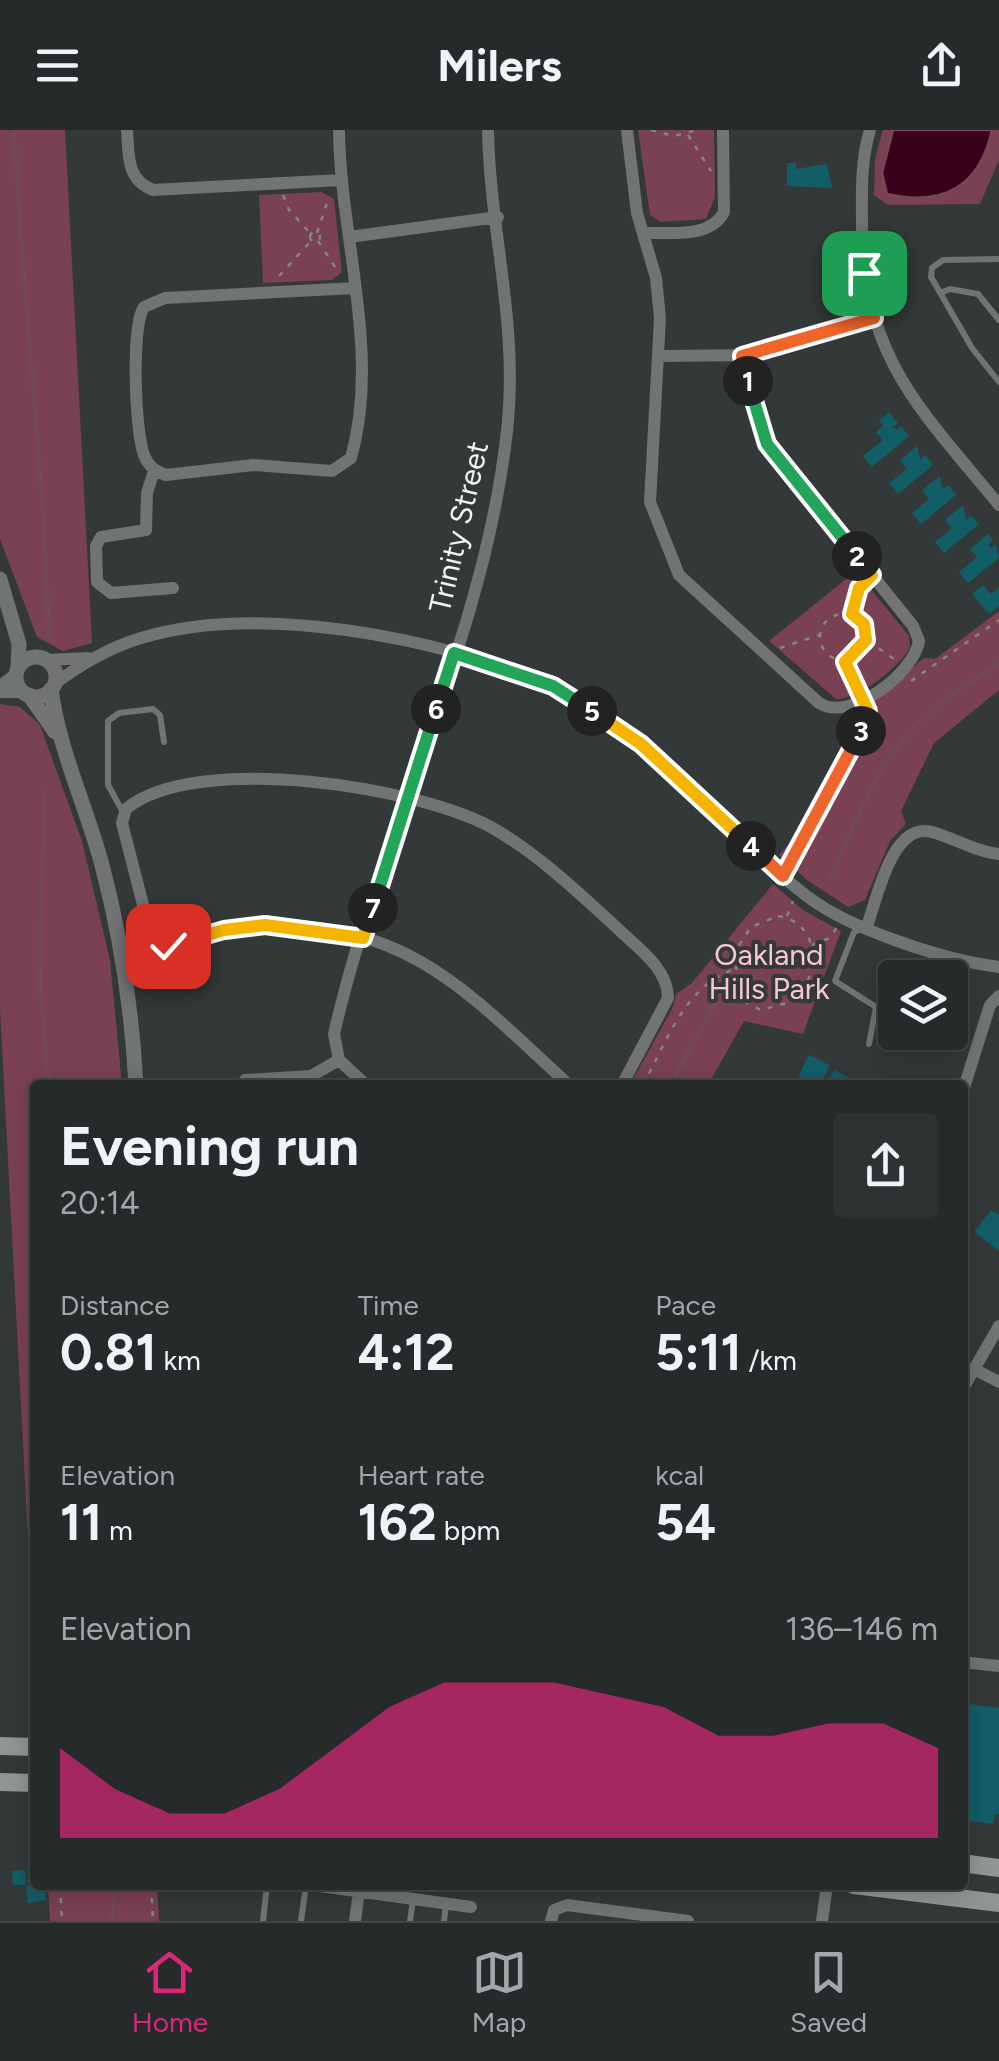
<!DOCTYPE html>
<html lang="en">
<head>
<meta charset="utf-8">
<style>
  :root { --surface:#262a2b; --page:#2e3233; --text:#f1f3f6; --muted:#a4a7a9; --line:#424647; --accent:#db2777 }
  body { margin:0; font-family:Figtree,sans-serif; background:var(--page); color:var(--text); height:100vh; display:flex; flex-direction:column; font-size:38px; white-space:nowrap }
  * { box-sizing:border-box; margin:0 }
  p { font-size:32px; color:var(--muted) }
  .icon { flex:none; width:55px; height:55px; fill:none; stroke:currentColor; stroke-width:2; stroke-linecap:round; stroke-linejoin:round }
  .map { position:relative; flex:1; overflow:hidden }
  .details { position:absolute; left:30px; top:950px; width:938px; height:810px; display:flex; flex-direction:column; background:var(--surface); border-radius:10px; box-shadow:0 5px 25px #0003,0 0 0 2px var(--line) }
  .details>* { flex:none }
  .tools { position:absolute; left:878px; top:830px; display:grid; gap:20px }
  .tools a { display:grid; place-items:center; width:90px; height:90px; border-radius:10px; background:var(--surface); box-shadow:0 5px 25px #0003,0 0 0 2px var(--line); font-size:50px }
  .pin { position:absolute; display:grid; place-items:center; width:85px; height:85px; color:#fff; margin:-42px; border-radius:20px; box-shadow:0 5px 15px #0006 }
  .km { position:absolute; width:50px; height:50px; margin:-25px; border-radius:50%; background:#222; color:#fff; font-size:28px; line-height:50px; text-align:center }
  .round { display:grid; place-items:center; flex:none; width:105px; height:105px; border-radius:10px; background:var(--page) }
  .head { display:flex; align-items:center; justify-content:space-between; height:170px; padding:0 30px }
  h1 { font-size:55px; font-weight:700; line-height:75px }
  .metrics { display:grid; grid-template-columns:repeat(3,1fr); gap:15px; height:170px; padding:10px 30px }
  .metrics div { display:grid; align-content:center }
  .metrics b { font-size:50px; font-weight:700 }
  .metrics small { font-size:28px; font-weight:400 }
  .metrics p { font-size:28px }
  .chart { height:280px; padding:20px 30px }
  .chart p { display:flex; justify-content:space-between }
  .chart svg { width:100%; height:180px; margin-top:10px; fill:var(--accent); opacity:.7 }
  header { display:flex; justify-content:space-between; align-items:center; height:130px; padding:0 30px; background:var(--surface); font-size:45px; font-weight:700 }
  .tabs { display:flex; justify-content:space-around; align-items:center; height:140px; border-top:2px solid var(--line); background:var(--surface); font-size:28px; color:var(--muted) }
  .tabs a { display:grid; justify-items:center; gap:5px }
  .tabs .on { color:var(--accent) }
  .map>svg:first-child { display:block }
</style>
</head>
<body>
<header><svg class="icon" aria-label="menu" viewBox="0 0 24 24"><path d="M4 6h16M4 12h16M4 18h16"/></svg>Milers<svg class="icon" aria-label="share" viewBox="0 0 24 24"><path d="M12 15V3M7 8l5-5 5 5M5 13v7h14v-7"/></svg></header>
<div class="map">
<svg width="999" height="1791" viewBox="0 0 999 1791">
  <rect width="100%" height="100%" fill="#333839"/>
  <path fill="#7a4152" d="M0,0h65l27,513 -29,8 -26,-14 -37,-98z
    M638,0h76l1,67 -9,22 -45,3 -11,-7z
    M883,0h116v30l-19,44 -92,1 -14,-10 1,-37z
    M322,62l12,7 8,73 -10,8 -69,3 -4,-88z
    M856,441l53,65 1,11c-9,19 -52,53 -74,52l-67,-58z
    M999,481v79l-65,53 -33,68 5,13 -16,17 -25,59 -17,7 -41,-27 -28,-25 44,-51 29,-57 6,-34 66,-55 11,1z
    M0,574l20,3 20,18 42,116 28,119 12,125h-87v586l-35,-662z
    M773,754l30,26 38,21 -38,103 -59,-13 -36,64h-78l43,-78 3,-13 15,-10z
    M48,1755h109l2,36h-109z"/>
  <path fill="#3b0019" stroke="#71495b" stroke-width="2.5" d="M893,0h99c-12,56 -48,77 -105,64l-5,-21z"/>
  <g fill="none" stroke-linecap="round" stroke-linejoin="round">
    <path stroke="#71495b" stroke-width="4" d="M14,0c9,170 30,339 35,509
      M44,662l-4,194 9,99
      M830,749c48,-109 61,-152 169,-215
      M670,955l45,-81
      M112,1791l1,-36"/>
  </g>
  <path fill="#125e67" d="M787,33h9v6l31,-5 5,24 -45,-2z
    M889,282l9,11 -5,4 4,3 4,-4 8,10 -37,31 -9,-11 20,-16 -7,-8 7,-7 -4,-5z
    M917,316l3,14 5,-5 8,10 -35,29 -9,-11 18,-14 -7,-8z
    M940,346l3,13 5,-4 8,10 -35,29 -9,-11 17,-14 -7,-9z
    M963,375l3,14 5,-4 8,9 -35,29 -9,-11 17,-14 -7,-8z
    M988,404l5,6 -5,4 3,4 5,-4 3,14 -31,25 -9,-11 18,-15 -7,-8z
    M983,455l8,9 8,-7v19l-10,8 -17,-20z
    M809,925l21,10 -10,20 -22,-9z
    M834,940l29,15h-37z
    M991,1080l8,5v36l-25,-19z
    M962,1573l37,5v106h-4l-2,10 -31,-4z
    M25,1740l1,15h-13l-1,-14z
    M44,1755l2,15 -18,3 -2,-17z"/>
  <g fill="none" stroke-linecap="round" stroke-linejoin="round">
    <path stroke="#818686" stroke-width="2.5" stroke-dasharray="5 8" stroke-linecap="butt" d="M651,0l23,6 23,-6
      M688,5l23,36
      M283,65l6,15 22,24
      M310 107a5 5 0 1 1 10 0a5 5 0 1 1-10 0Z
      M317,103l12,-36
      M318,111l21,32
      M279,146l32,-35
      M852,482l11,-30
      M820 507a23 23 0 1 1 46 0a23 23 0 1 1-46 0Z
      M868,511l26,18
      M780,518l39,-13
      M845,532l12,26
      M911,551l88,-61
      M791,736l13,-36 20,-24 43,-93
      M778,786c44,7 42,60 16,85l-33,9 -20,-10 -7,-47 17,-26z
      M787,786l6,-15
      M812,815l18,-7 7,-11
      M643,955c23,-42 42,-100 92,-116
      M60,1755l2,36
      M151,1755l2,36"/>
    <path stroke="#717374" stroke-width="6" d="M999,129l-56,1 -11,8 -1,9 41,71 27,34
      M940,163l10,-4 28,5 21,26
      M124,684l-16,-29v-64l11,-8 34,-4 7,6 4,27
      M861,799l-7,3 -19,49 41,26 -7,37
      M263,1791l4,-36
      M301,1791l5,-36
      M410,1791l3,-21
      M444,1791l2,-16"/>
    <path stroke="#717374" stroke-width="12" d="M127,0c2,25 -1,50 26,60l188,-10
      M339,0c1,108 42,221 12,328l-19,13 -79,-6 -87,10c-11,-4 -18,-9 -22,-20 -9,-23 -13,-129 0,-148l21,-9 190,-10
      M627,0l10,83 19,65 4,40 -10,184 29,73 140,128c31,20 95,-30 100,-62l-6,-15 -146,-182 -25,-88
      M870,0c-10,33 -8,65 -8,100 3,130 59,180 137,275
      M644,103c27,-1 66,6 80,-21l-1,-82
      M349,107l149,-20
      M660,226l96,-1 118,-37
      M154,341l-7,22 -1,37 -45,7 -5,9 1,36 14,11 62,-5
      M47,530l41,-2
      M54,554c28,-20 54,-36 87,-46 117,-36 299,0 409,47 31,14 62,38 89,58 61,45 108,108 169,154 44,33 136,63 191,70
      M0,556l16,-12
      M0,562h24
      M867,796c10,-27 25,-105 65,-94 22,6 44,20 67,22
      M245,950l66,-4 28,-16
      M366,955l-27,-25 -5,-26c46,-203 150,-394 173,-603 12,-107 -17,-197 -19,-301
      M569,955c-99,-90 -157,-162 -304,-160 -25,0 -84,23 -97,21 -9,-2 -13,-8 -18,-14l-28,-109 4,-14c69,-58 298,-22 370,21 44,26 82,62 119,96 20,20 53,41 53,72l-46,87
      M962,964l28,-89 9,-9
      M974,1239l25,13
      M962,1260l37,-64
      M962,1532l37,4
      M313,1755l158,22
      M355,1791l4,-30
      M551,1791l3,-11 13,-5 121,16
      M822,1791l5,-36"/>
    <path stroke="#717374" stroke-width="15" d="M0,449l19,65 -1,23
      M16 547a20 20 0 1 1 40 0a20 20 0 1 1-40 0Z
      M51,559c8,62 35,116 51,176 19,72 30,146 34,220
      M29,565l26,37"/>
    <path stroke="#909595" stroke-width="18" d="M0,1616l35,1
      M0,1652l35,1
      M962,1733l37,5
      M854,1755l145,18"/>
  </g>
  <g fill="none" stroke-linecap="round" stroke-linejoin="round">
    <defs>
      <path id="split-1" d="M748,251l-6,-25 132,-38 -10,-45"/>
      <path id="split-2" d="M748,251l19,63 90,112"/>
      <path id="split-3" d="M857,426l15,19 -13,13 -7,26 12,10 2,16 -21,22 23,49 -7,20"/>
      <path id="split-4" d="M751,716l32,30 78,-145"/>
      <path id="split-5" d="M592,581l49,33 110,102"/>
      <path id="split-6" d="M436,579l18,-56 99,33 39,25"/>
      <path id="split-7" d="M373,778l63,-199"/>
      <path id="split-8" d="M168,816l56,-16 41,-5 98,13 10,-30"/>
    </defs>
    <use href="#split-1" stroke="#fff" stroke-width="20"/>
    <use href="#split-2" stroke="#fff" stroke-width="20"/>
    <use href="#split-3" stroke="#fff" stroke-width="20"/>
    <use href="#split-4" stroke="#fff" stroke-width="20"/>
    <use href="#split-5" stroke="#fff" stroke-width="20"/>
    <use href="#split-6" stroke="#fff" stroke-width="20"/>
    <use href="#split-7" stroke="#fff" stroke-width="20"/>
    <use href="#split-8" stroke="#fff" stroke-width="20"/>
    <use href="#split-1" stroke="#f0652b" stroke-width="12"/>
    <use href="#split-2" stroke="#22a559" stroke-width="12"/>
    <use href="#split-3" stroke="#f5b400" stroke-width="12"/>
    <use href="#split-4" stroke="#f0652b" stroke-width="12"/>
    <use href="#split-5" stroke="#f5b400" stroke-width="12"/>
    <use href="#split-6" stroke="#22a559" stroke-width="12"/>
    <use href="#split-7" stroke="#22a559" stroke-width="12"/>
    <use href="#split-8" stroke="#f5b400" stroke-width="12"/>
  </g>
  <g text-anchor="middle" stroke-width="8" stroke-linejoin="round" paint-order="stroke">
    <g font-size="30" fill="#f0f4f4" stroke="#333839">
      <text transform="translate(459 397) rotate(-77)" y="10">Trinity Street</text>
    </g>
    <g font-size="30" fill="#f9c6d3" stroke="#333839">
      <text x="769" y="835">Oakland<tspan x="769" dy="34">Hills Park</tspan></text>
    </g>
  </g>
</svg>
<div class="tools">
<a><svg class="icon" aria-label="layers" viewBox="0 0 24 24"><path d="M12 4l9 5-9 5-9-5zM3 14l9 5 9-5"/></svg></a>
</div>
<div class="pin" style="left:864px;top:143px;background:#1e9e55"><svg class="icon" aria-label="arrive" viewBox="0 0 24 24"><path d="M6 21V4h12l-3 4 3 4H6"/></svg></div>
<div class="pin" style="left:168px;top:816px;background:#d93025"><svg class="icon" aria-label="check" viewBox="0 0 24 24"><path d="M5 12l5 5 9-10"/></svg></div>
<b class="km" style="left:748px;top:251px">1</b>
<b class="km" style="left:857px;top:426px">2</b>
<b class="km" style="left:861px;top:601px">3</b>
<b class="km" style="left:751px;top:716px">4</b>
<b class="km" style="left:592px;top:581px">5</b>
<b class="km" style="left:436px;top:579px">6</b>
<b class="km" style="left:373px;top:778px">7</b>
<section class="details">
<div class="head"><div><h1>Evening run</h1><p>20:14</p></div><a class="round"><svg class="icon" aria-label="share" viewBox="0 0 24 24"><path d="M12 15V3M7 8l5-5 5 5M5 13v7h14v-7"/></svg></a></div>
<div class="metrics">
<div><p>Distance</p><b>0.81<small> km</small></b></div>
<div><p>Time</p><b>4:12</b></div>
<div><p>Pace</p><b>5:11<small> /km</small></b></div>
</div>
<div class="metrics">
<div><p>Elevation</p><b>11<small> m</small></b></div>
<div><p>Heart rate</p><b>162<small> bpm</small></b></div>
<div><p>kcal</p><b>54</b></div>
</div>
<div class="chart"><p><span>Elevation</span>136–146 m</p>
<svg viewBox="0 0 160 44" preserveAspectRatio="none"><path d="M0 44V22L10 32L20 38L30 38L40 32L50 22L60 12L70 6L80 6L90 6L100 9L110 12L120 19L130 19L140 16L150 16L160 22V44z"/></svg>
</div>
</section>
</div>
<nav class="tabs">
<a class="on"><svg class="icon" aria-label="home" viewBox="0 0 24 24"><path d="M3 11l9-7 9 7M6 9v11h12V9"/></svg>Home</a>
<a><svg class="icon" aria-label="map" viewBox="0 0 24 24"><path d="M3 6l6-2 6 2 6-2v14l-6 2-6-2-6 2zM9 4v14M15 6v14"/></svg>Map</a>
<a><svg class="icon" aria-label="saved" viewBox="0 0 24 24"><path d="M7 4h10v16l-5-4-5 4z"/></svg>Saved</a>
</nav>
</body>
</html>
